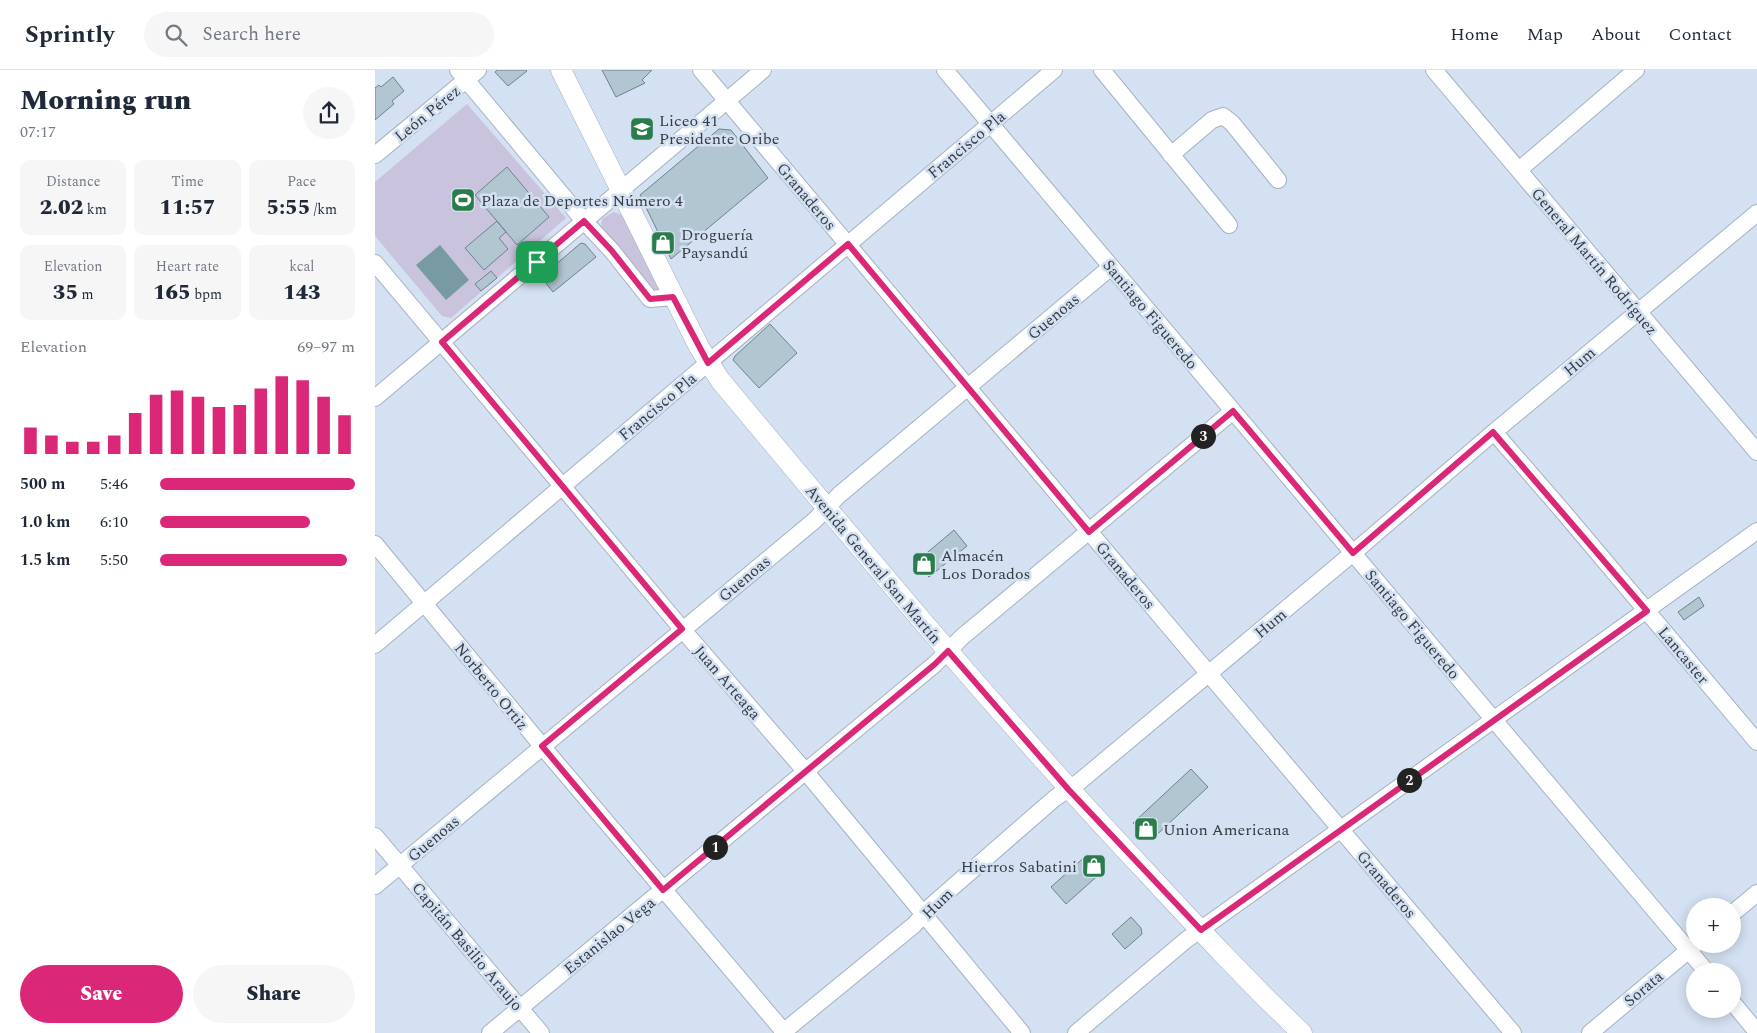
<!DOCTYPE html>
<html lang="en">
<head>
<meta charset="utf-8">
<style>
  :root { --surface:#fff; --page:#f6f6f7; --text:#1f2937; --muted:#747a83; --line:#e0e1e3; --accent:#db2777 }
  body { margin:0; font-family:Spectral,serif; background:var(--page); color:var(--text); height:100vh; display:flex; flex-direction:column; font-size:19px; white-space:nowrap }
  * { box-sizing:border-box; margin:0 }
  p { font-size:16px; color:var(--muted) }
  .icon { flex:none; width:28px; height:28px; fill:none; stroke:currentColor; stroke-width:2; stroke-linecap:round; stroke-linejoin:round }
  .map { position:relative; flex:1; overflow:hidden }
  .sheet { display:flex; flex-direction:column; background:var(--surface); width:375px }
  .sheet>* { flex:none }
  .controls { position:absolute; left:1311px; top:828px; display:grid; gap:10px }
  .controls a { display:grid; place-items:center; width:55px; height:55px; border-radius:50%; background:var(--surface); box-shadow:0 2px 12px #0003; font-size:25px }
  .pin { position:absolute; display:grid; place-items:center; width:42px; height:42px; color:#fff; margin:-21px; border-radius:10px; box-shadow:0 2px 8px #0006 }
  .km { position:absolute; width:25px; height:25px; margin:-12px; border-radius:50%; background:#222; color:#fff; font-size:14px; line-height:25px; text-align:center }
  .round { display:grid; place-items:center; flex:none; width:52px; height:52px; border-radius:26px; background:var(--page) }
  .headline { display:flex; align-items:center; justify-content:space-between; height:85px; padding:0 20px }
  h1 { font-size:28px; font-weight:800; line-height:38px }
  .stats { display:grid; grid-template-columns:repeat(3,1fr); gap:8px; height:85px; padding:5px 20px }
  .stats div { display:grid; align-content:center; border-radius:10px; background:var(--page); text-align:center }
  .stats b { font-size:21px; font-weight:800 }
  .stats small { font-size:14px; font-weight:400 }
  .stats p { font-size:14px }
  .chart { height:140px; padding:10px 20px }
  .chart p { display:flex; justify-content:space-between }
  .chart svg { width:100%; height:90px; margin-top:5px; stroke:var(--accent); stroke-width:6 }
  .primary-button { display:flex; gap:10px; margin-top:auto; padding:10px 20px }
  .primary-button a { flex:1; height:58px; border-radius:30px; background:var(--accent); color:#fff; font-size:20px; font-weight:800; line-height:58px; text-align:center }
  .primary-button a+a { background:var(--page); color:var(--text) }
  ul { padding:0 20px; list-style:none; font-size:16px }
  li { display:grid; grid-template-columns:80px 60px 1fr; align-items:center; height:38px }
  li i { height:12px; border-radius:6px; background:var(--accent) }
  header { display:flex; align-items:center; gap:30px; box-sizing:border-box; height:70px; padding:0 25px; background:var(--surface); border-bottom:1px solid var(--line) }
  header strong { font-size:24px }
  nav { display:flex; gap:28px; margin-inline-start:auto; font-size:18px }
  .search { width:350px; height:45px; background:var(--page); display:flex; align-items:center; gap:12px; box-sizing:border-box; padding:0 18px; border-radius:28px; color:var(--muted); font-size:19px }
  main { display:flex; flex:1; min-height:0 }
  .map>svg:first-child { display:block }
</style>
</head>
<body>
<header>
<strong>Sprintly</strong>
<div class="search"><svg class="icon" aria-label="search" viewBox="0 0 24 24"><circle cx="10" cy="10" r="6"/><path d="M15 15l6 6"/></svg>Search here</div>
<nav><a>Home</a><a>Map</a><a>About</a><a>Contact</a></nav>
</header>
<main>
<section class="sheet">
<div class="headline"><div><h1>Morning run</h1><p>07:17</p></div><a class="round"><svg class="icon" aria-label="share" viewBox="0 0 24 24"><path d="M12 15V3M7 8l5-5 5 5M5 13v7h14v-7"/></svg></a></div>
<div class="stats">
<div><p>Distance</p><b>2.02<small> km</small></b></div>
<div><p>Time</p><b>11:57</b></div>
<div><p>Pace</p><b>5:55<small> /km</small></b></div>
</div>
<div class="stats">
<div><p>Elevation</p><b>35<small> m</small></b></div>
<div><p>Heart rate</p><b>165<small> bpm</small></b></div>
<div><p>kcal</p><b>143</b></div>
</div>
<div class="chart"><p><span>Elevation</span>69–97 m</p>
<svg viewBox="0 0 160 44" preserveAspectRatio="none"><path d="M5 44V31M15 44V35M25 44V38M35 44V38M45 44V35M55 44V24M65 44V15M75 44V13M85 44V16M95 44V21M105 44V20M115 44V12M125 44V6M135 44V8M145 44V16M155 44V25"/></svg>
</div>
<ul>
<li><b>500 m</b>5:46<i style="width:100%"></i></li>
<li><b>1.0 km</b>6:10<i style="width:77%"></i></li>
<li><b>1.5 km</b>5:50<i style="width:96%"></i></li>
</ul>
<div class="primary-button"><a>Save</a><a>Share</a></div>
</section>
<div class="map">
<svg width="1382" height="963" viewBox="0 0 1382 963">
  <rect width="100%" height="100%" fill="#d4e1f2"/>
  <path fill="#c9c3dd" d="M92,34l99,114 -115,100 -9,-2 -67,-80v-54z
    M238,142l7,2 4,4 35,70 -2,3 -4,1 -52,-64 1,-9z"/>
  <path fill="#779aa3" d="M65,175l29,35 -23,20 -30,-35z"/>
  <path fill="#b2c6d2" stroke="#6f828d" d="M122,0h29l1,1 -19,15 -13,-14z
    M227,0h50l-10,10 3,3 -29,14z
    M18,7l11,14 -12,10 2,3 -19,16v-32l4,-3 2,2z
    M344,59l12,1 37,48 -97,81 -31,-64z
    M132,97l42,50 -32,28 -42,-50z
    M122,151l9,11 -7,6 9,11 -24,21 -19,-22z
    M206,173l4,1 11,13 -43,35 -12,-15z
    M116,201l6,7 -16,13 -6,-7z
    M395,254l27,29 -38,35 -26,-28 2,-4z
    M579,460l13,16 -38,31 -13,-15z
    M1324,527l5,9 -20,14 -6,-8z
    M816,699l17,18 -58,54 -17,-18z
    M713,784l15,17 -37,33 -15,-17z
    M756,847l10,11 1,6 -17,15 -13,-15z"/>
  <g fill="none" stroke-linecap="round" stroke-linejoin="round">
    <defs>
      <path id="minor" d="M83,0l126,151 28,30 38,48 23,-2
        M326,0l508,604 304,359
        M570,0l761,901
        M727,0l127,155
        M1059,0l323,382
        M0,85l103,-85
        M796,85l41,-35 11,-4 9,7 46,57
        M1144,100l117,-100
        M0,193l307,366 124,143 216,261
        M0,328l388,-328
        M1119,362l72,83 191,227
        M0,474l167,202 243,287
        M0,575l679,-575
        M0,766l166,197
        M0,816l440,-366 24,-25 272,-228
        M1358,843l24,-20
        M1358,933l24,29
        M115,963l445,-369 27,-27 271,-226
        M407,963l132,-108 17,-19 124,-108 24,-16 274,-229 141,-121 263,-219
        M701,963l110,-93 571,-409
        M1215,963l106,-89"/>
      <path id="major" d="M186,0l138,277 21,33c140,168 279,336 429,495 50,54 100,108 153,158"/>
    </defs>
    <use href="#minor" stroke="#a5b1c2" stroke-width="18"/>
    <use href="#major" stroke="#a5b1c2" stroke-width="21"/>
    <use href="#minor" stroke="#fff" stroke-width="16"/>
    <use href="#major" stroke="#fff" stroke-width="20"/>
  </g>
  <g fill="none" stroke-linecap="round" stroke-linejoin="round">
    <defs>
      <path id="route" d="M209,151l28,30 38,48 23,-2 35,66 140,-119 241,288 144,-121 120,142 140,-121 154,179 -446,319 -133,-141 -120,-138 -13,13 -272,226 -121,-144 140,-117 -240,-287z"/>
    </defs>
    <use href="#route" stroke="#fff" stroke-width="10"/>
    <use href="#route" stroke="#db2777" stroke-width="6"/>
  </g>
  <defs>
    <symbol id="school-square" viewBox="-11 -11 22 22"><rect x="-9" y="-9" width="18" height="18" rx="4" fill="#2a7c4d" stroke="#d4e1f2"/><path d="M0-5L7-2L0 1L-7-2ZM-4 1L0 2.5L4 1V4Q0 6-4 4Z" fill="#fff"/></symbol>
    <symbol id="stadium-square" viewBox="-11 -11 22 22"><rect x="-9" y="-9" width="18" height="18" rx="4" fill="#2a7c4d" stroke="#d4e1f2"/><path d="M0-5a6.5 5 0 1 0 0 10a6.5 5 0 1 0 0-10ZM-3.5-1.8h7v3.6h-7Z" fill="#fff"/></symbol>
    <symbol id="shop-square" viewBox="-11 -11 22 22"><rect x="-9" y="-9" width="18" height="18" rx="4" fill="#2a7c4d" stroke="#d4e1f2"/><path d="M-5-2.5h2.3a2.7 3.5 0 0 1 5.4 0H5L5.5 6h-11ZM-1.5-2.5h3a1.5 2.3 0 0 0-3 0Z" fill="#fff"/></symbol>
  </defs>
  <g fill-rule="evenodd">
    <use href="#school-square" x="253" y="45" width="28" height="28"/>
    <use href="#stadium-square" x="74" y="116" width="28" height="28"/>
    <use href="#shop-square" x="274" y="159" width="28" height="28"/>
    <use href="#shop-square" x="535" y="480" width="28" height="28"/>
    <use href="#shop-square" x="757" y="745" width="28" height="28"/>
    <use href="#shop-square" x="705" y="782" width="28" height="28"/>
  </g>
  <g text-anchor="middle" stroke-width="5" stroke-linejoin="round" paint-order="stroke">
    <g font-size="16" fill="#363c43" stroke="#d4e1f2">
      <text transform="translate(52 43) rotate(-39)" y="6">León Pérez</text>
      <text transform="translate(591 74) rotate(-40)" y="6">Francisco Pla</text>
      <text transform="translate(432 126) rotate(50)" y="6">Granaderos</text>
      <text transform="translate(1220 191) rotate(50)" y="6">General Martín Rodríguez</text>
      <text transform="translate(776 244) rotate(50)" y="6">Santiago Figueredo</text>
      <text transform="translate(678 246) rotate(-40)" y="6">Guenoas</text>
      <text transform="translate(1204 291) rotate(-40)" y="6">Hum</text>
      <text transform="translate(282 336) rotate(-40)" y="6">Francisco Pla</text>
      <text transform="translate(499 494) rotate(50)" y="6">Avenida General San Martín</text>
      <text transform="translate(751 505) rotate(50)" y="6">Granaderos</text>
      <text transform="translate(369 508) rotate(-40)" y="6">Guenoas</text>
      <text transform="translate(895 553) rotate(-40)" y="6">Hum</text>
      <text transform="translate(1038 554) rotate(50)" y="6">Santiago Figueredo</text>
      <text transform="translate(1309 585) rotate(50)" y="6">Lancaster</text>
      <text transform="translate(353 612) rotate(49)" y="6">Juan Arteaga</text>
      <text transform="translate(117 616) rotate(51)" y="6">Norberto Ortiz</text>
      <text transform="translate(58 768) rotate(-40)" y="6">Guenoas</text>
      <text transform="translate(1012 814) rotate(50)" y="6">Granaderos</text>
      <text transform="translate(562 833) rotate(-44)" y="6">Hum</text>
      <text transform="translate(234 865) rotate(-39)" y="6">Estanislao Vega</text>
      <text transform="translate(93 876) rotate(50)" y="6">Capitán Basilio Araujo</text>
      <text transform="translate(1268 918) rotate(-40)" y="6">Sorata</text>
    </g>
    <g font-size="16" fill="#363c43" stroke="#d4e1f2" text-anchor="start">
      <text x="284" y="56">Liceo 41<tspan x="284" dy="18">Presidente Oribe</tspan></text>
      <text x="106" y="136">Plaza de Deportes Número 4</text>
      <text x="306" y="170">Droguería<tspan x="306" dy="18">Paysandú</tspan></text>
      <text x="566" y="491">Almacén<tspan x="566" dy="18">Los Dorados</tspan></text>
      <text x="788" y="765">Union Americana</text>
      <text x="702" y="802" text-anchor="end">Hierros Sabatini</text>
    </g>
  </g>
</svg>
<div class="controls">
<a>+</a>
<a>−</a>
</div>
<div class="pin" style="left:162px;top:192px;background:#1e9e55"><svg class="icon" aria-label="arrive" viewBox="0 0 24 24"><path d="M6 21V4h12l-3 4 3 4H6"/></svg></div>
<b class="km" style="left:340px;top:777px">1</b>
<b class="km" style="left:1034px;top:710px">2</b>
<b class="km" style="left:828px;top:366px">3</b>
</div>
</main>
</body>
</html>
